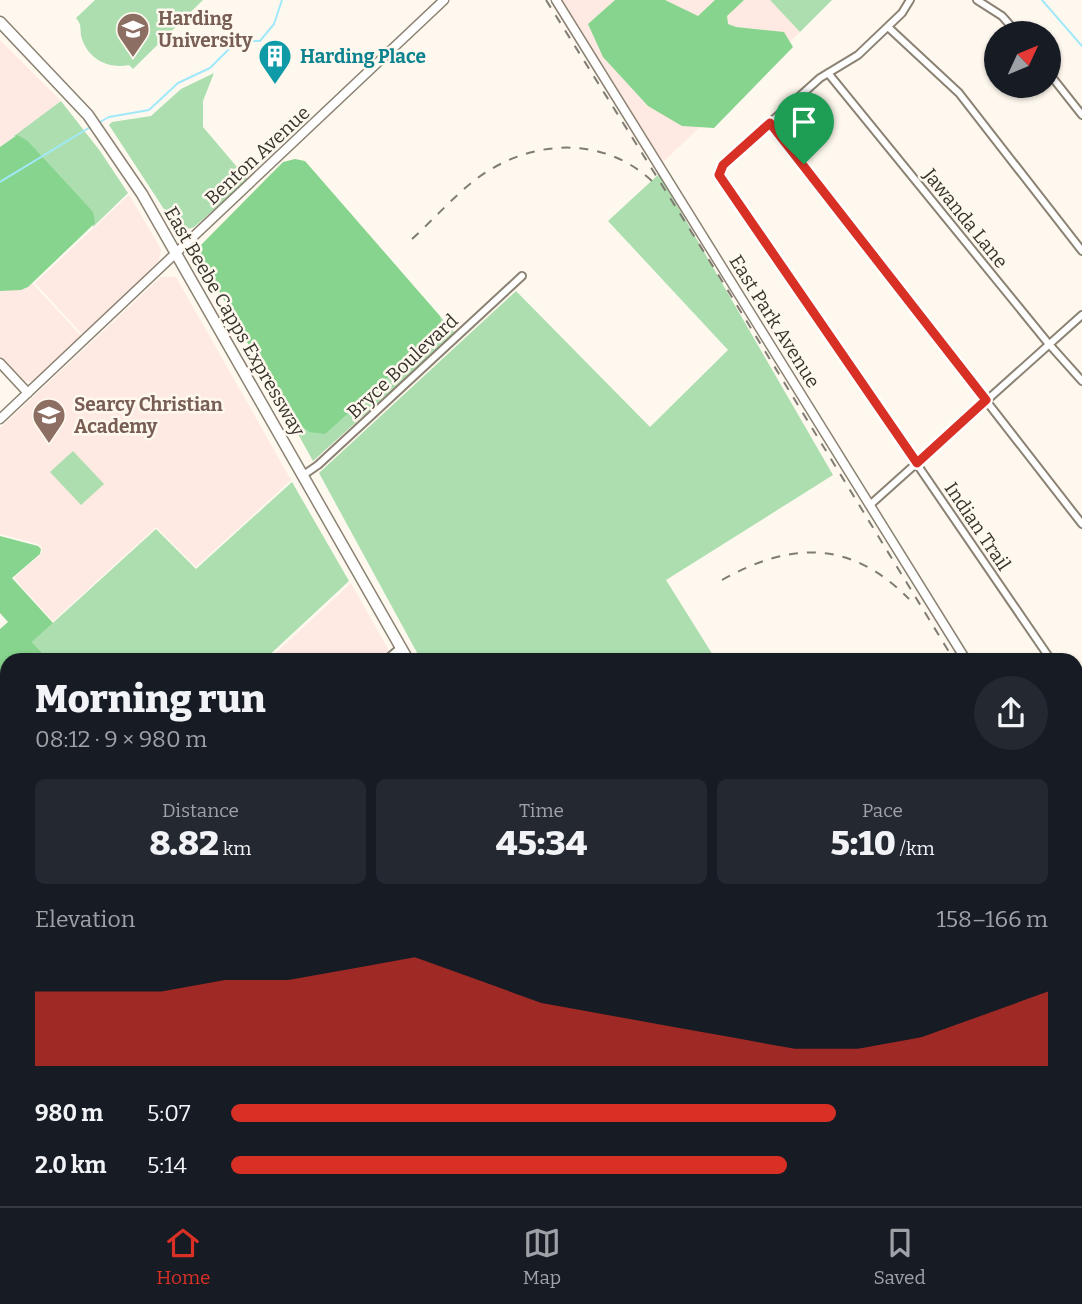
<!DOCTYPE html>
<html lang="en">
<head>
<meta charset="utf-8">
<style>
  :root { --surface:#171b24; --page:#242831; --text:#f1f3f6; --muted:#9ea1a6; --line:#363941; --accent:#d93025 }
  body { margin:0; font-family:Bitter,serif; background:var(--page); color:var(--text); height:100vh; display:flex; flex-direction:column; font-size:26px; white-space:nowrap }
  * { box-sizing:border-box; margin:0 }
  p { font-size:23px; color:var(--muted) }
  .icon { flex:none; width:38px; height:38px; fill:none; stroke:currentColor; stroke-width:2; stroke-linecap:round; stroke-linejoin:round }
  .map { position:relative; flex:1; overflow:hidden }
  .drawer { position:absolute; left:0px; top:653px; width:1083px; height:555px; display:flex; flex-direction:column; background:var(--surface); border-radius:21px 21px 0 0; box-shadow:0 2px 5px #0004 }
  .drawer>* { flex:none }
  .needle { width:46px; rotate:46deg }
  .fabs { position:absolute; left:984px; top:21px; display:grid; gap:14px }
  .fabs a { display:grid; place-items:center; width:77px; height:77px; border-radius:50%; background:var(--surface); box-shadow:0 2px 5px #0004; font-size:35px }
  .pin { position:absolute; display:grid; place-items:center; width:60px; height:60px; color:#fff; margin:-72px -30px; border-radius:50% 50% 50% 0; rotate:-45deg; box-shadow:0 0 7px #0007 }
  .pin .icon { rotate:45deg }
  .round { display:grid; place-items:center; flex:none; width:74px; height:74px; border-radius:37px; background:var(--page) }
  .summary { display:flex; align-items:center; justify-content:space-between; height:119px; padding:0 35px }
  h1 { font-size:38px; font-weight:800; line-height:52px }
  .metrics { display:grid; grid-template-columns:repeat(3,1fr); gap:10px; height:119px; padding:7px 35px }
  .metrics div { display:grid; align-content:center; border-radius:10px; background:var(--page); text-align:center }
  .metrics b { font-size:35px; font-weight:800 }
  .metrics small { font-size:19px; font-weight:400 }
  .metrics p { font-size:19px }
  .chart { height:196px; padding:14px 35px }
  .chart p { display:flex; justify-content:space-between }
  .chart svg { width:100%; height:126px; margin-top:7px; fill:var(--accent); opacity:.7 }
  ul { padding:0 35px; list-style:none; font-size:23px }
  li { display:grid; grid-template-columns:112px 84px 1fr; align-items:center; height:52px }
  li i { height:18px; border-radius:9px; background:var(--accent) }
  .dock { display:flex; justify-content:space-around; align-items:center; height:98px; border-top:2px solid var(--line); background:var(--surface); font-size:19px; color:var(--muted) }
  .dock a { display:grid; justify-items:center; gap:4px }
  .dock .on { color:var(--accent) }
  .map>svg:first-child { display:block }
</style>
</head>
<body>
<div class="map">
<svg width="1082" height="1206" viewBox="0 0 1082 1206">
  <rect width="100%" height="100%" fill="#fef8ee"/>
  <path fill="#feeae2" d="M561,0h209l30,32 -137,130z
    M0,40l61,61 -61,46z
    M129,195l32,54 -2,12 -75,75 -49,-53z
    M161,277h15l115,203 -95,87 -40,-40 -103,94 -39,-43 28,-25v-5l-4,-4 -38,-10v-106z
    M32,283l50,54 -48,45 -12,-1 -22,-23v-67l24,-2z
    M351,583l43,77h-126z
    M7,903v74l-7,-7v-61z"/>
  <path fill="#acdeaf" d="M95,0h108l-70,69 -4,-4c-20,4 -40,-5 -47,-26 -3,-9 1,-13 -6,-21z
    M770,0h62l-32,32z
    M214,73l-11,28v26l45,53 -54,47 -12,4 -7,-5 -66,-101 3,-3 39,-6 30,-27z
    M61,101l39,50 28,42 -35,34 -1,-15 -64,-71 -14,-5z
    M659,174l174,301 -167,105 50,80h-295l-102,-187 197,-182 134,136 78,-77 -120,-129z
    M440,316l15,17 -142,128 -25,-45 21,16 134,-106z
    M73,451l31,33 -23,21 -31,-33z
    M292,482l57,99 -85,79h-215l-17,-18 124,-113 40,40z
    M0,970l7,7v159l-7,-7z
    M110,1200h278v1l-7,5h-278z
    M414,1201l129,-1v6h-135z
    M558,1201h89l4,5h-92z"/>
  <path fill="#86d48d" d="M615,0h50l33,16 17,-16h29l-17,16 1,8 8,3 48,5 9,15 -79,81 -32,-2 -34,-20 -45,-49 -15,-33z
    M17,135l11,6 65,71 2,11 -67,64 -7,3 -21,1v-144z
    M295,159l10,2 135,155 3,10 -6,7 -112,101 -16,-2 -21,-16 -88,-159v-11l83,-84z
    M0,536l38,10 3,3 -1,5 -28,24 41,45 -21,19 17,18h-42v159l-7,-7v-183l8,-7 -8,-9z"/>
  <path fill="#a1e9fa" d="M947,1200l3,6h-211l-1,-5z"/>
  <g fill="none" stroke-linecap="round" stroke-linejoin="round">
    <path stroke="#a1e9fa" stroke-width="2" d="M1042,0l40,46
      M100,122l9,-5 40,-7 29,-27 32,-15 27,-27h23l14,-17 8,-24
      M0,182l92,-56
      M1076,722h6
      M1076,868l6,5
      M732,1200v6"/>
    <defs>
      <path id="minor" d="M910,0l-8,13 -44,42 -38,23 -97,87 -4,10 332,485
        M977,0l25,16 15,17
        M888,27l71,66 123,158
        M1048,72l34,43
        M828,73l220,270 34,38
        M770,123l312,401
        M302,476l16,-11 204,-189
        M871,504l211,-189
        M386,660l15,-13
        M1076,676h6
        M0,1136l7,7
        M61,1200l5,6
        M97,1206l6,-6"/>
      <path id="tertiary" d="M556,0l410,660
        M0,363l28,30
        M0,419l444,-419
        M1076,840l6,9"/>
      <path id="primary" d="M0,22l88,93 54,79 266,466
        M553,1200v6"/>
      <path id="motorway" d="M659,1200l3,6
        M394,1206l7,-6"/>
    </defs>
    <use href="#minor" stroke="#8b8273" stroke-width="10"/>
    <use href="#tertiary" stroke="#8b8273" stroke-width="11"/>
    <use href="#primary" stroke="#8b8273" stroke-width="13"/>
    <use href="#motorway" stroke="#8b8273" stroke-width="16"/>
    <use href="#minor" stroke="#fff" stroke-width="6"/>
    <use href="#tertiary" stroke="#fff" stroke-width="8"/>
    <use href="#primary" stroke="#fff" stroke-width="10"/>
    <use href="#motorway" stroke="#fff" stroke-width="12"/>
    <path stroke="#807c74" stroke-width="2" stroke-dasharray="9 9" stroke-linecap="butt" d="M546,0l173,276 235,384
      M412,239c21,-19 41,-42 63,-59 55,-42 131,-46 181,5
      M722,580c70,-39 129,-40 187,19
      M1076,860l6,10"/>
  </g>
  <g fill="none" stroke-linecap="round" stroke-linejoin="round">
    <defs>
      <path id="route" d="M770,123l216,277 -69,63 -198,-288 4,-10z"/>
    </defs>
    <use href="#route" stroke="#fff" stroke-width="14"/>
    <use href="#route" stroke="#d93025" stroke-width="9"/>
  </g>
  <defs>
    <symbol id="university-pin" viewBox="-11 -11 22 30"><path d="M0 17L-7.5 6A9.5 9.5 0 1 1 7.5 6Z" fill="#8d6e63" stroke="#fef8ee"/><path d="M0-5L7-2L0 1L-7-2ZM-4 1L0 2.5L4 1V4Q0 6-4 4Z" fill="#fff"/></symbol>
    <symbol id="building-pin" viewBox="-11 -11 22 30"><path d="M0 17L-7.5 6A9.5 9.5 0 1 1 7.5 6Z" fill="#0f9aa8" stroke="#fef8ee"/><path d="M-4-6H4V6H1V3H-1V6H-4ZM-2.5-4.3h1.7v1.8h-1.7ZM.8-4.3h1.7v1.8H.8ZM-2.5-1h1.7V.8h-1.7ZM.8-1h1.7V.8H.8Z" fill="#fff"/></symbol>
    <symbol id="school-pin" viewBox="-11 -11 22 30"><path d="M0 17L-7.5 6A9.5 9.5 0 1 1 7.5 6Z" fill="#8d6e63" stroke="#fef8ee"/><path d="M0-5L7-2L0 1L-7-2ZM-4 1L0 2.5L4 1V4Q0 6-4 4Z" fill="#fff"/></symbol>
  </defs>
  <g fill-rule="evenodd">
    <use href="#university-pin" x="114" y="10" width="38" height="52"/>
    <use href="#building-pin" x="256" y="37" width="38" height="52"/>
    <use href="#school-pin" x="30" y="396" width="38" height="52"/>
  </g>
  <g text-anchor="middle" stroke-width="5" stroke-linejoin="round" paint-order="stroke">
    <g font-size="19" font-weight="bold" fill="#785e54" stroke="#fef8ee" text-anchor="start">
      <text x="158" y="25">Harding<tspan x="158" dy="22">University</tspan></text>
      <text x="74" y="411">Searcy Christian<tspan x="74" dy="22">Academy</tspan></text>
    </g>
    <g font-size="19" font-weight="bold" fill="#0d838f" stroke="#fef8ee" text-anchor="start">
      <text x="300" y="63">Harding Place</text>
    </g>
    <g font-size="19" fill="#37332d" stroke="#fef8ee">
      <text transform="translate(257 155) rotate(-43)" y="7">Benton Avenue</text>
      <text transform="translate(966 218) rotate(51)" y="7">Jawanda Lane</text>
      <text transform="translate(235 321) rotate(60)" y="7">East Beebe Capps Expressway</text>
      <text transform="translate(775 321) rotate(58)" y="7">East Park Avenue</text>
      <text transform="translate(402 366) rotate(-43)" y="7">Bryce Boulevard</text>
      <text transform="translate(978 526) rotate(56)" y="7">Indian Trail</text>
    </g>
  </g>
</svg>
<div class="fabs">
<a><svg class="needle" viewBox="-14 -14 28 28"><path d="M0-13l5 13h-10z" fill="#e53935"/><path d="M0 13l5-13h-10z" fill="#9ea1a6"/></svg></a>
</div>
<div class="pin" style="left:804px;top:164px;background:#1e9e55"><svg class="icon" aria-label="arrive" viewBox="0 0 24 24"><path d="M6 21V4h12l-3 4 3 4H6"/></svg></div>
<section class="drawer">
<div class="summary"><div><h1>Morning run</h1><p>08:12 · 9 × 980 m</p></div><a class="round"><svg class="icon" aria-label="share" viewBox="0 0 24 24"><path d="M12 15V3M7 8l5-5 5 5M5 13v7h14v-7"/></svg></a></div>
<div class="metrics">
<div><p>Distance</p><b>8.82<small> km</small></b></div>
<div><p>Time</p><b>45:34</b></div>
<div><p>Pace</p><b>5:10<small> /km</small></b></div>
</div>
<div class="chart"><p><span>Elevation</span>158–166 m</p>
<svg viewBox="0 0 160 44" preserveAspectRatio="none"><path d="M0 44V18L10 18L20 18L30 14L40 14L50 10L60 6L70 14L80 22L90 26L100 30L110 34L120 38L130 38L140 34L150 26L160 18V44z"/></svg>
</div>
<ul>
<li><b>980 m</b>5:07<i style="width:74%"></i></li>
<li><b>2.0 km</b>5:14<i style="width:68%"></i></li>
</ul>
</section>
</div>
<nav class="dock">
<a class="on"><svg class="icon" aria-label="home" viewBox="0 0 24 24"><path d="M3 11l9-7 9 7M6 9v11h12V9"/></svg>Home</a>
<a><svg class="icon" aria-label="map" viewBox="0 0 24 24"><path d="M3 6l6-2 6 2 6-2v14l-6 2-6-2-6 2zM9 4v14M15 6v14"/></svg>Map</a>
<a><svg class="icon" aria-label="saved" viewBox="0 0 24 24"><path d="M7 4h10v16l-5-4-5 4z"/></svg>Saved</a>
</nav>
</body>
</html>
